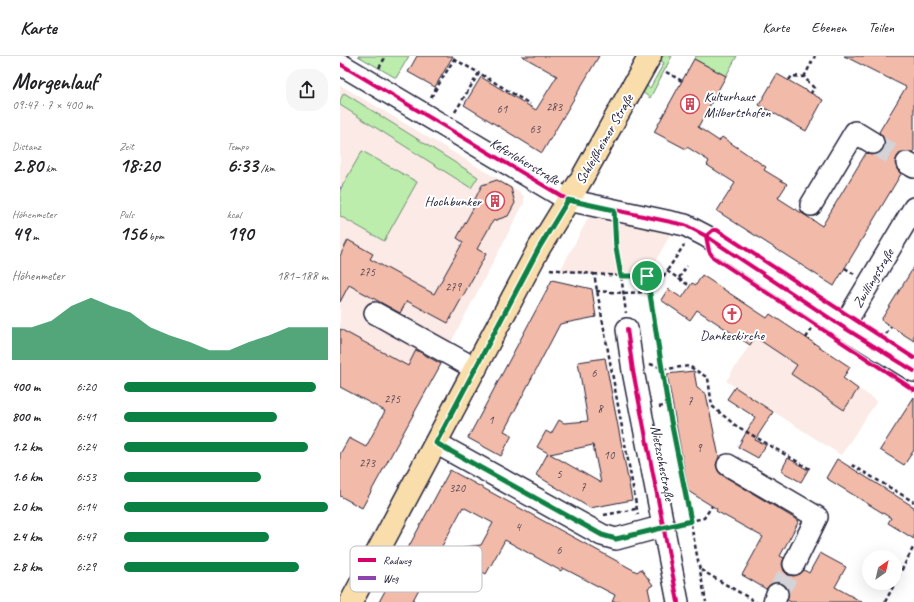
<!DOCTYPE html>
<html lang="de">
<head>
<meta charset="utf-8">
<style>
  :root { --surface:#fff; --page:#f6f6f6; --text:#202124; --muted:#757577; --line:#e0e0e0; --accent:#0b8043 }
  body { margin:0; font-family:Caveat,sans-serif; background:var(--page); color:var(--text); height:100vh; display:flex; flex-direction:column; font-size:15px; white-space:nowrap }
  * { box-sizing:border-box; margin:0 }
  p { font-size:13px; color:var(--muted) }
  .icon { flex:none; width:22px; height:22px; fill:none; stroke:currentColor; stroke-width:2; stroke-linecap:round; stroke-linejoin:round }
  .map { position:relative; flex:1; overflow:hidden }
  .drawer { display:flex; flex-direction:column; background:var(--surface); width:340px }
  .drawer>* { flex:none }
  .needle { width:26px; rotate:34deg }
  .fabs { position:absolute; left:522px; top:494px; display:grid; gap:8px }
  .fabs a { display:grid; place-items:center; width:40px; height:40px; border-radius:50%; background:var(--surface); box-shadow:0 4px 16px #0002; font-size:20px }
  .pin { position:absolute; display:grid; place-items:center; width:34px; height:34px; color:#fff; margin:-17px; border:2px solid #fff; border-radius:50%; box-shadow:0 1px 4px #0007 }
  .round { display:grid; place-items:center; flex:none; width:42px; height:42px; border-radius:16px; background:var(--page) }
  .headline { display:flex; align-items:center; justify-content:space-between; height:68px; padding:0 12px }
  h1 { font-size:22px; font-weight:800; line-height:30px }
  .metrics { display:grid; grid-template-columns:repeat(3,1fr); gap:6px; height:68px; padding:4px 12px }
  .metrics div { display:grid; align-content:center }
  .metrics b { font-size:20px; font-weight:800 }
  .metrics small { font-size:11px; font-weight:400 }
  .metrics p { font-size:11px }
  .chart { height:112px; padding:8px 12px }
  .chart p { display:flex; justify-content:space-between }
  .chart svg { width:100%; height:72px; margin-top:4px; fill:var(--accent); opacity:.7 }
  ul { padding:0 12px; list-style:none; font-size:13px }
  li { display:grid; grid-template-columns:64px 48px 1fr; align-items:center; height:30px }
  li i { height:10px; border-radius:5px; background:var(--accent) }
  header { display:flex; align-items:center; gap:24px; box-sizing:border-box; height:56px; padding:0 20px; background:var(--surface); border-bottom:1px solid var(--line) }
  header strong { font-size:19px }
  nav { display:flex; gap:22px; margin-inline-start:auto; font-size:14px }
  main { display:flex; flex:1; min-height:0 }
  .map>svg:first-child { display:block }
</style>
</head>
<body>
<header>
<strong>Karte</strong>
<nav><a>Karte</a><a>Ebenen</a><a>Teilen</a></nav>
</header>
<main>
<section class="drawer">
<div class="headline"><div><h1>Morgenlauf</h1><p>09:47 · 7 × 400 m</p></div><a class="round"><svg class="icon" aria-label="share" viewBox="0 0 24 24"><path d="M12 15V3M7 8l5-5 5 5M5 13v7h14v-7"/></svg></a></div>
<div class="metrics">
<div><p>Distanz</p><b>2.80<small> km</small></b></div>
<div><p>Zeit</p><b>18:20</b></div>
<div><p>Tempo</p><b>6:33<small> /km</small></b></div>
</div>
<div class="metrics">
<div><p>Höhenmeter</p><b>49<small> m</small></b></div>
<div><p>Puls</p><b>156<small> bpm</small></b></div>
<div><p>kcal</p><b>190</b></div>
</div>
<div class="chart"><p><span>Höhenmeter</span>181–188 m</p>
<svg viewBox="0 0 160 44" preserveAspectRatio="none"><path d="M0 44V24L10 24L20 20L30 11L40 6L50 11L60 15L70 24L80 29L90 33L100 38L110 38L120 33L130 29L140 24L150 24L160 24V44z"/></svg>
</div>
<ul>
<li><b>400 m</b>6:20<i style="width:94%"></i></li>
<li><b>800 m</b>6:41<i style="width:75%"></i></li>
<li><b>1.2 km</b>6:24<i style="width:90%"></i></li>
<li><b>1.6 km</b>6:53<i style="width:67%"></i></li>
<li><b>2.0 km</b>6:14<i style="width:100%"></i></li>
<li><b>2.4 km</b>6:47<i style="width:71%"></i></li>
<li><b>2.8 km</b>6:29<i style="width:86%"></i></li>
</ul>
</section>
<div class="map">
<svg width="574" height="546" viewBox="0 0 574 546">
  <rect width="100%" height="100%" fill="#fff"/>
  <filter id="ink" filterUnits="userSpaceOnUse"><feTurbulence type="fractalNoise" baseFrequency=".025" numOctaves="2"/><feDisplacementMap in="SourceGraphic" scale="8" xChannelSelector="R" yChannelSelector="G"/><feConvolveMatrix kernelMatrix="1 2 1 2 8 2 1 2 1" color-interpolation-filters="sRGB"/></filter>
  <g filter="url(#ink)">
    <path fill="#fbeae5" d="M0,29l180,107 4,5v6l-127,242 -23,-13 11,-21 -45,-24z
      M250,159l82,17 -27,47 -85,-8z
      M430,258l80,53 -7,11 34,23 -36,54 -115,-74z"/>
    <path fill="#bcedac" stroke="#6f8874" d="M18,0h51l-13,22z
      M322,0h10l-22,42 -9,-7 4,-6 5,3 14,-25 -4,-3z
      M356,0h41l-11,20 -32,-17z
      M4,37l134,84 -7,11 -131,-83v-5z
      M22,95l55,31 -33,59 -44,-25v-26z"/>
    <path fill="#f2baa8" stroke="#22223b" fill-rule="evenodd" d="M77,0h36l-18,31 -27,-15z
      M182,0h77l-57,97 -78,-48 17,-28 55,33 21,-34z
      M504,0h70v96h-13l-4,5 -2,6 2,6 4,5 -67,112 -117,-75 18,-28 -28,-18 2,-4 -22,-14 -1,2 -32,-17 40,-73 32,17 -28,51 21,14 3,-4 44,30 -2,3 23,14 -9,14 44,28 44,-73 6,2 6,-1 5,-5 2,-5 -1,-6 -5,-6 27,-45z
      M437,18l46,26 -17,31 -47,-26z
      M157,124l14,8 4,15 -7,13 -15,5 -16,28 9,5 -38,69 -41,-22 -7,12 -51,-28 -9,17v-46l8,-16 25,14 -3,5 64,35 29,-52 -6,-4 19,-35 -1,-4 7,-14z
      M574,211v74l-33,-21z
      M362,219l65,43 3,-4 80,53 -7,11 15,11 -14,21 -53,-36 6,-9 -42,-28 -5,8 -53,-35 -7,10 -29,-20 7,-11 14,9 10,-15 4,2z
      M212,224l40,9 4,28 -36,7 -56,107 8,4 -11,21 -33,-18z
      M0,273l68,37 8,-16 25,14 -79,144 -22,-12v-42l9,-16 17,9 19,-36 -45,-24z
      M265,302l27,142 -42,8 -54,-33 12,-22 -11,-6 9,-16 5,3 8,-14 5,3 24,-2 -10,-59zM253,389l8,38 -51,-29z
      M354,315l3,17 9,6 13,63 -3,8 2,6 4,4 77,46 -19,35 4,2 -2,6 2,7 4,4 6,1 6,-2 4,-4 5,3 11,-20 26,14 -11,20 27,15h-71l-4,-2 2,-8 -3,-5 -4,-4 -7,-1 -5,3 -4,4 -24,-14 21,-38 -47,-26 1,-2 -29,-18 -21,-117z
      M395,331l38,25 -18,28 11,5 -8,13 -20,-11 17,-30 -28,-18z
      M574,341v53l-10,15 -24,-15z
      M448,402l20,12 -7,12 -20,-11z
      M497,403l77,48v32l-26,-16 3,-5 -65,-40z
      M110,414l187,102 4,-3 12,16 -5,3 3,14h-39l3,-7 -52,-27 -2,3 -56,-31 -19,34 -21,-12 -1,-15 17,-2 12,-22 -30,-16 -51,95h-33z"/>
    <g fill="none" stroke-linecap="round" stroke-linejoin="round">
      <path stroke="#d3d3d8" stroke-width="21" stroke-dasharray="21 10" stroke-linecap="butt" d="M533,87l34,20
        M437,538l17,-30"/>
      <defs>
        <path id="minor" d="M0,8l228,136 117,25 21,11 137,91 71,44
          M567,107l7,4
          M471,149l44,-73 18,11
          M35,257l101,56
          M503,271l71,-119
          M287,273l6,42 45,231
          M96,387l166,92 14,4 48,-13
          M388,409l89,52 -23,47
          M434,546l3,-8"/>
        <path id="major" d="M11,546l188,-354 43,-70 68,-122"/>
      </defs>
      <use href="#minor" stroke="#22223b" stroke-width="24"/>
      <use href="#major" stroke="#22223b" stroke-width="25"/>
      <path stroke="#22223b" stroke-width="2.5" stroke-dasharray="4 3" stroke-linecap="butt" d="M114,3l25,14
        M39,12l7,-12
        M326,16l16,9
        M464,21l11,-21
        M449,24l3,-4 12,1 10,11 -3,5
        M91,41l25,-41
        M115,56l24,-39 51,31
        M275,172l11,85
        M505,212l9,6
        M210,213l44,5 44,241
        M327,215l23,15
        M254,218l27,2 42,1 21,-32
        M307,220l21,129 38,197
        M339,222l8,-12
        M256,235l28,2 25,-1
        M546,278l5,-7
        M466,282l6,-10
        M310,308l16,5 23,-3 19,12 4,28 23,19 75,44
        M319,351l9,-2
        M512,409l62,37
        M264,459l32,-6
        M342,467l22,-5 8,-12
        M361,514l55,32
        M555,527l19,-37
        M545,546l10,-19"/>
      <use href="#minor" stroke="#fff" stroke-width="21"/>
      <use href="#major" stroke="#f9deab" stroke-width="22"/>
      <path stroke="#8e44ad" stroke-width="3" stroke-dasharray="6 3" stroke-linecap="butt" d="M0,132h1"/>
      <defs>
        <path id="cycleway" d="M0,8l228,136 117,25 21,11 137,91 71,44
          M366,180l3,15 4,6 201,133
          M366,180l7,-6h4l6,4 191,124
          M287,273l6,42 45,231"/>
      </defs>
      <use href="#cycleway" stroke="#fff" stroke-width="6"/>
      <use href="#cycleway" stroke="#d6006c" stroke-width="4"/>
    </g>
  </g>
  <g fill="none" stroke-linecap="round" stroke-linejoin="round" filter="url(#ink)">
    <defs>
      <path id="route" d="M228,144l46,10 2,38 5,28h26l21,130 23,115 -75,18 -14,-4 -166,-92 103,-195z"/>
    </defs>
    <use href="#route" stroke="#fff" stroke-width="8"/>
    <use href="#route" stroke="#0b8043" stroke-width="5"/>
  </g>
  <defs>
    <symbol id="building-ring" viewBox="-11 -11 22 22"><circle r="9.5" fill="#fff" stroke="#d1495b" stroke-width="1.5"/><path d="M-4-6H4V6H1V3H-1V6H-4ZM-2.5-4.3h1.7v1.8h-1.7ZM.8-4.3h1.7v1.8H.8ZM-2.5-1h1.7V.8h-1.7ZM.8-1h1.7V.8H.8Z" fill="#d1495b"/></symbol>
    <symbol id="church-ring" viewBox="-11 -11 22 22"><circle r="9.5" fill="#fff" stroke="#d1495b" stroke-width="1.5"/><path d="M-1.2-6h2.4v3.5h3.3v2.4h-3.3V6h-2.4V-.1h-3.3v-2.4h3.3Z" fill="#d1495b"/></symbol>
  </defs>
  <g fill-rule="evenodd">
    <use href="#building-ring" x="339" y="37" width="22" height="22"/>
    <use href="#building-ring" x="144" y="134" width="22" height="22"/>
    <use href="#church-ring" x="381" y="247" width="22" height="22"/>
  </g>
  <g text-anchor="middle" stroke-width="4" stroke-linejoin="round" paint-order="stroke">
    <g font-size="12" fill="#564856">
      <text x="214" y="55">283</text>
      <text x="162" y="57">61</text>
      <text x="195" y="77">63</text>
      <text x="27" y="220">275</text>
      <text x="113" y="235">279</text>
      <text x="254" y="321">6</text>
      <text x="52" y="347">275</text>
      <text x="350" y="349">7</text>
      <text x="260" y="357">8</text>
      <text x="151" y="368">1</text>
      <text x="359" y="396">9</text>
      <text x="269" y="403">10</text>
      <text x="27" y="411">273</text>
      <text x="219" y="422">5</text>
      <text x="243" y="435">7</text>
      <text x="117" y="436">320</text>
      <text x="178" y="475">4</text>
      <text x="219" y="498">6</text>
    </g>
    <g font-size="14" fill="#22223b" stroke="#fff" text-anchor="start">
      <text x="364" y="45">Kulturhaus<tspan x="364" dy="16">Milbertshofen</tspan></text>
      <text x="141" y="150" text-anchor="end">Hochbunker</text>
      <text x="392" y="284" text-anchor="middle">Dankeskirche</text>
    </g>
    <g font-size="14" fill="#22223b" stroke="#fff">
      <text transform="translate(264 83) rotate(-60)" y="5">Schleißheimer Straße</text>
      <text transform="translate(185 105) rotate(31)" y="5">Keferloherstraße</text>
      <text transform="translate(533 222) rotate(-59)" y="5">Zwillingstraße</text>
      <text transform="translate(323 407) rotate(79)" y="5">Nietzschestraße</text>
    </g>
  </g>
  <rect x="10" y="490" width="132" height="46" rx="6" fill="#fff" stroke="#bdbdc4" stroke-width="1"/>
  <rect x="18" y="502" width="18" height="4" fill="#d6006c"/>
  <rect x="18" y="520" width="18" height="4" fill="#8e44ad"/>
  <g font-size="11" fill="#22223b">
    <text x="43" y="508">Radweg</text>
    <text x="43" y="526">Weg</text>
  </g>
</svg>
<div class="fabs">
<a><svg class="needle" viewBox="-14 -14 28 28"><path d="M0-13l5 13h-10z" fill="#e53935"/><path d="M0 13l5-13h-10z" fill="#757577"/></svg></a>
</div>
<div class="pin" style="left:307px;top:220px;background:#1e9e55"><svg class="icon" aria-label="arrive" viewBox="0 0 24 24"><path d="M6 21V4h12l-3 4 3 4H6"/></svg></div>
</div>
</main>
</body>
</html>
